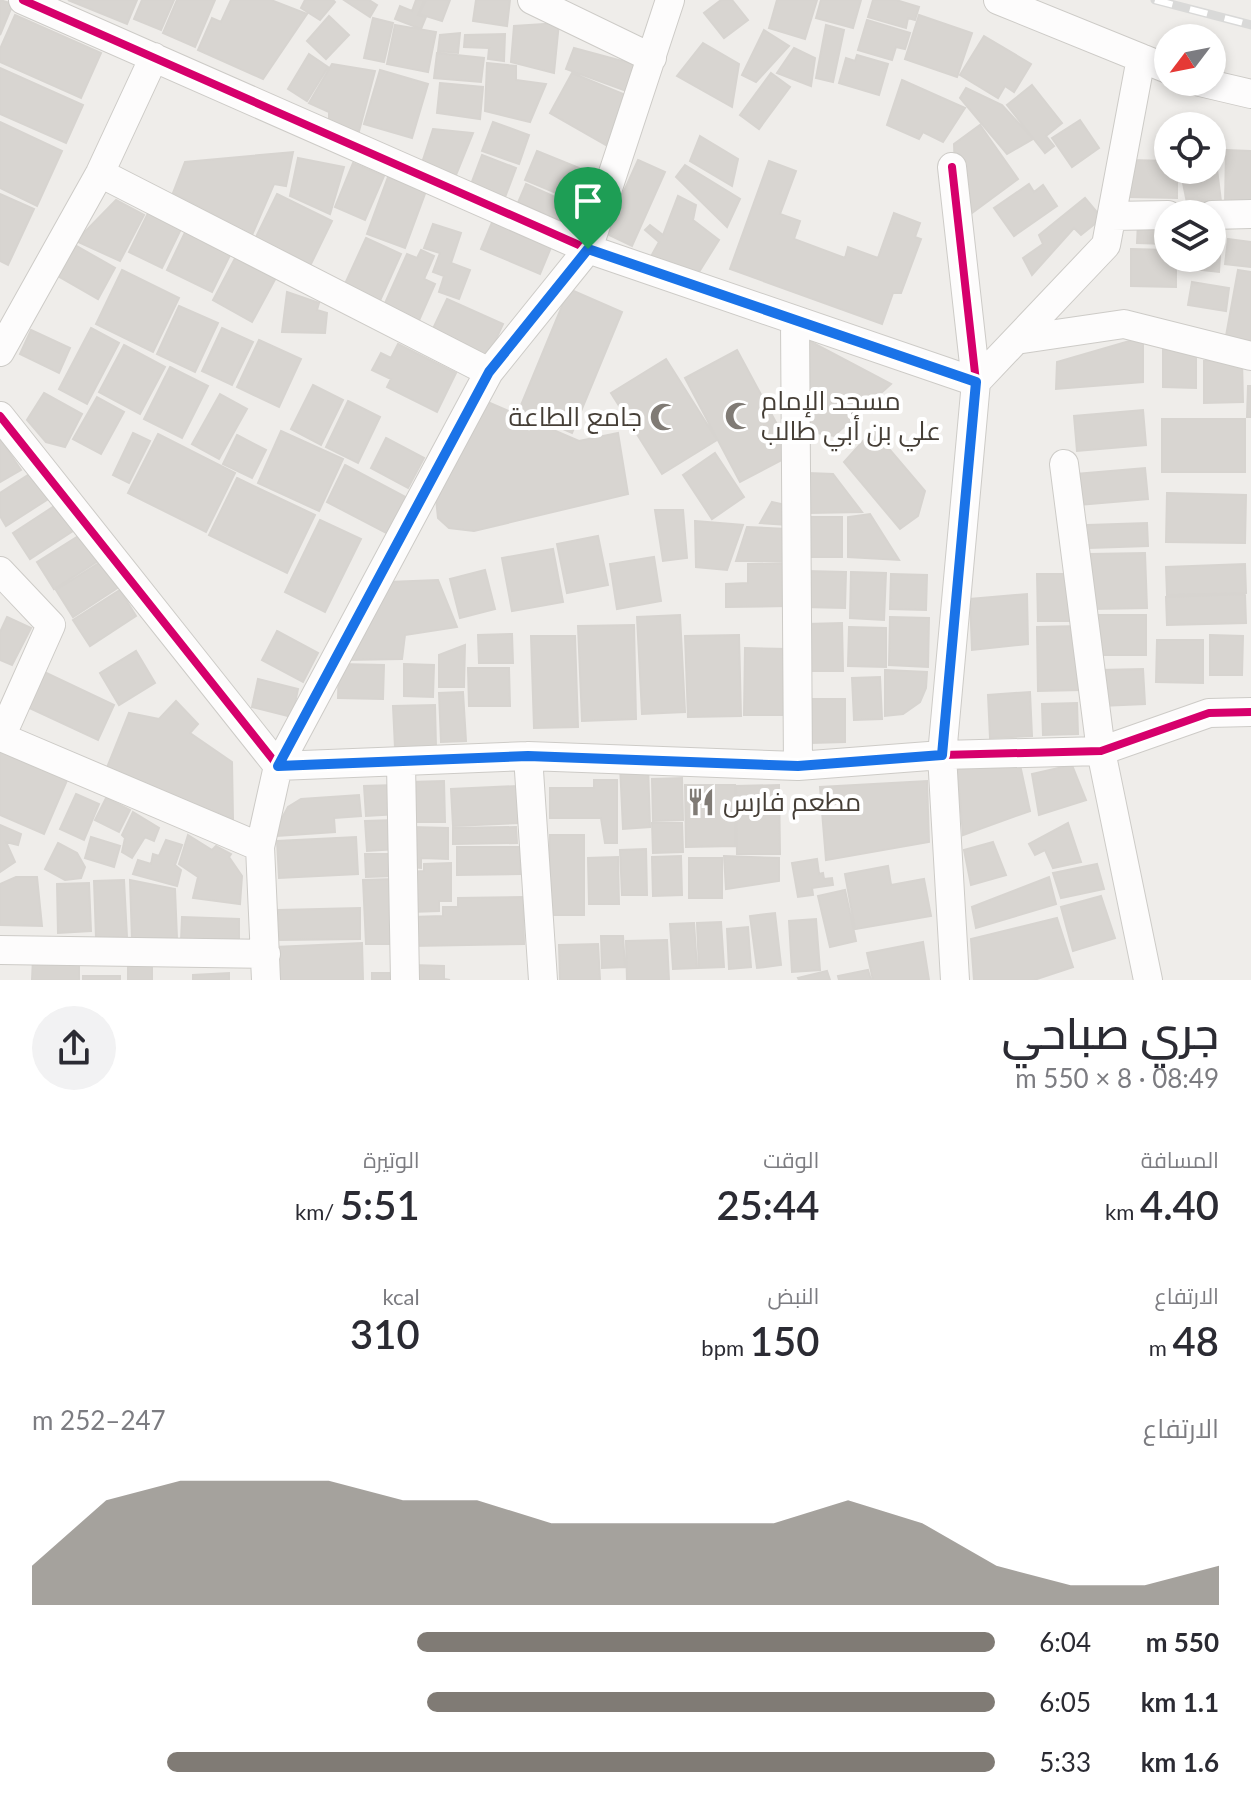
<!DOCTYPE html>
<html lang="ar">
<head>
<meta charset="utf-8">
<style>
  :root { --surface:#fff; --page:#f2f2f3; --text:#2b2b33; --muted:#7c7c81; --accent:#807b75 }
  body { margin:0; font-family:Lato,Cairo,sans-serif; background:var(--page); color:var(--text); direction:rtl; height:100vh; display:flex; flex-direction:column; font-size:30px; white-space:nowrap }
  * { box-sizing:border-box; margin:0 }
  p { font-size:26px; color:var(--muted) }
  .icon { flex:none; width:44px; height:44px; fill:none; stroke:currentColor; stroke-width:2; stroke-linecap:round; stroke-linejoin:round }
  .map { position:relative; height:980px; overflow:hidden; direction:ltr }
  .details { display:flex; flex-direction:column; background:var(--surface); flex:1 }
  .details>* { flex:none }
  .needle { width:52px; rotate:238deg }
  .buttons { position:absolute; left:1154px; top:24px; display:grid; gap:16px }
  .buttons a { display:grid; place-items:center; width:72px; height:72px; border-radius:50%; background:var(--surface); box-shadow:0 4px 12px #0003; font-size:40px }
  .pin { position:absolute; display:grid; place-items:center; width:68px; height:68px; color:#fff; margin:-82px -34px; border-radius:50% 50% 50% 0; rotate:-45deg; box-shadow:0 0 8px #0007 }
  .pin .icon { rotate:45deg }
  .round { display:grid; place-items:center; flex:none; width:84px; height:84px; border-radius:42px; background:var(--page) }
  .headline { display:flex; align-items:center; justify-content:space-between; height:136px; padding:0 32px }
  h1 { font-size:44px; font-weight:600; line-height:60px }
  .stats { display:grid; grid-template-columns:repeat(3,1fr); gap:12px; height:136px; padding:8px 32px }
  .stats div { display:grid; align-content:center }
  .stats b { font-size:40px; font-weight:600 }
  .stats small { font-size:22px; font-weight:400 }
  .stats p { font-size:22px }
  .chart { height:224px; padding:16px 32px }
  .chart p { display:flex; justify-content:space-between }
  .chart svg { width:100%; height:144px; margin-top:8px; fill:var(--accent); opacity:.7 }
  ul { padding:0 32px; list-style:none; font-size:26px }
  li { display:grid; grid-template-columns:128px 96px 1fr; align-items:center; height:60px }
  li i { height:20px; border-radius:10px; background:var(--accent) }
  .map>svg:first-child { display:block }
</style>
</head>
<body>
<div class="map">
<svg width="1251" height="980" viewBox="0 0 1251 980">
  <rect width="100%" height="100%" fill="#efedea"/>
  <path fill="#d8d5d1" stroke="#d7d4d0" stroke-width="2" d="M0,0l13,4 -13,31z
    M68,0h69l-10,24z
    M142,0h32l-13,30 -27,-11z
    M177,0h38l-20,47 -32,-14z
    M231,0h40l36,14 -44,65 -65,-29 14,-32 9,4z
    M305,0h28l2,2 -15,18 -19,-12z
    M344,0h25l8,5 -7,12z
    M416,0h8l-6,15 8,2 -5,12 -26,-10 5,-13 12,5z
    M426,0h24l-8,21 -23,-7z
    M476,0h34l-3,26 -34,-5z
    M721,0h11l16,20 -24,18 -20,-25z
    M777,0h40l-12,39 -36,-11z
    M821,0h40l-8,28 -37,-10z
    M873,0h23l23,7 -4,13 -7,-2 -2,10 -38,-11z
    M15,15l86,38 -20,45 -81,-36v-13z
    M919,15l53,18 -15,44 -52,-18z
    M329,16l20,19 -23,24 -19,-18z
    M373,18l20,5 -9,39 -20,-4z
    M867,20l43,13 -5,16 -9,-2 -4,13 -34,-10z
    M559,23l-5,50 -43,-11 3,-36z
    M395,25l41,7 -8,40 -41,-8z
    M826,25l18,5 -11,52 -17,-4z
    M764,30l25,16 -33,36 -14,-7z
    M460,33l-2,20 -20,-2 2,-16z
    M505,34l-1,27 -16,-2 1,-11 -25,-1 1,-12z
    M984,36l47,28 -17,28 -9,-6 -7,12 -38,-23z
    M703,43l36,21 -7,43 -55,-31z
    M574,48l63,17 -8,27 -63,-23z
    M794,48l21,10 -4,28 -34,-13z
    M437,53l47,5 -3,24 -47,-4z
    M309,54l19,13 -21,34 -19,-12z
    M857,55l31,9 -9,31 -40,-12 7,-25 9,3z
    M487,63l29,3v14l30,4 -16,38 -45,-11z
    M332,64l43,7 -17,64 -29,-6v-17l-20,-9z
    M0,68l83,37 -17,38 -66,-29z
    M380,70l48,14 -16,54 -48,-14z
    M572,73l56,23 -22,49 -56,-32z
    M771,73l19,14 -31,42 -19,-14z
    M902,80l63,28 -22,34 -20,-10 -4,7 -32,-14z
    M440,83l43,4 -3,32 -43,-6z
    M1032,85l30,38 -16,13 8,10 -9,7 -38,-48z
    M966,88l36,17 31,34 -26,15 -47,-56z
    M1080,120l19,28 -27,19 -20,-29z
    M0,122l62,29 -25,55 -37,-18z
    M493,122l36,13 -10,29 -37,-13z
    M980,125l38,54 -61,45 -3,-80z
    M433,129l40,4 -17,42 -34,-12z
    M700,136l38,23 -6,27 -42,-25z
    M1226,150l25,1v53l-26,-1z
    M537,151l62,25 -12,30 -62,-26z
    M293,152l-7,34 -12,-2 -22,51 -79,-42 12,-31z
    M482,155l34,13 -15,40 -34,-13z
    M298,158l46,9 -14,47 -40,-18z
    M638,160l27,12 -33,74 -27,-13z
    M1130,160l38,1v9h9v28l-48,-1z
    M769,161l27,10 -16,43 20,7 -6,18 51,19 3,-11 30,11 16,-45 26,10 -5,14 6,2 -20,54h-8l-11,31 -152,-55z
    M353,163l31,13 -19,44 -30,-13z
    M685,165l55,34 -13,28 -51,-50z
    M1217,169l4,32 -34,2 -6,-30z
    M388,177l38,14 -21,57 -38,-14z
    M526,184l56,25 -12,28 -56,-25z
    M1029,184l5,8 9,-7 14,21 -43,30 -20,-28z
    M0,194l34,15 -26,56 -8,-4z
    M277,194l55,27 -22,45 -55,-27z
    M678,196l18,9 -3,15 26,20 -25,40 -45,-20 10,-18 -14,-12 5,-5 13,10z
    M1085,198l17,20 -21,17 -7,-7 -42,47 -9,-17 20,-14 -4,-9z
    M116,200l28,15 -24,46 -44,-20z
    M150,209l33,16 -21,43 -33,-16z
    M493,220l59,25 -12,29 -59,-25z
    M1138,222l30,1v21l-31,-1z
    M189,224l45,23 -22,45 -45,-22z
    M433,224l28,9 -10,30 19,7 -11,29 -20,-7 5,-16 -11,-4 7,-19 -16,-5z
    M366,238l35,16 -22,49 -35,-17z
    M1228,239l23,3v25l-26,-3z
    M1212,241h9l-2,31 -34,-4 1,-10h26z
    M75,245l40,23 -17,31 -40,-23z
    M241,247l38,25 -27,50 -39,-22z
    M1131,249l37,1v8h8v29l-45,-1z
    M421,250l13,6 -10,23 11,5 -18,41 -35,-15 25,-56 10,4z
    M122,270l57,28 -26,54 -57,-28z
    M1238,270l13,2v69l-25,-5z
    M1192,282l37,6 -3,23 -38,-6z
    M569,289l53,23 -50,121 -53,-23z
    M287,292l32,11 -2,7 10,3 -2,20 -43,-1z
    M447,299l56,25 -17,37 -56,-26z
    M179,306l39,17 -23,49 -38,-18z
    M91,328l28,15 -32,61 -28,-15z
    M222,328l31,14 -21,43 -30,-14z
    M31,330l39,18 -11,25 -39,-19z
    M798,335l93,49 -57,52 -30,-5z
    M1143,337v45l-87,7 1,-27z
    M259,340l42,19 -22,48 -42,-20z
    M398,344l58,29 -19,39 -50,-25 4,-8 -19,-9 9,-17 10,5z
    M124,345l41,22 -25,47 -41,-22z
    M737,350l56,104 -53,28 -55,-104z
    M1163,350h33v38l-33,-1z
    M666,359l51,81 -55,34 -51,-81z
    M1242,360l1,42 -39,1v-42z
    M170,367l38,19 -26,52 -38,-19z
    M313,385l30,15 -22,45 -30,-16z
    M1248,386h3v31h-4z
    M44,393l38,21 -17,33 -19,-5 -19,-22z
    M220,394l27,15 -28,50 -27,-15z
    M97,397l27,15 -23,42 -28,-15z
    M483,400l96,41 39,-8 10,61 -154,37 -25,-3 -11,-10 -3,-29z
    M348,401l32,16 -22,46 -32,-16z
    M1143,410l3,35 -69,6 -3,-35z
    M1162,419h83v53h-83z
    M873,430l52,61 -7,25 -18,13 -56,-67z
    M281,431l62,28 -24,52 -61,-28z
    M133,433l17,8 -21,42 -16,-8z
    M158,434l77,39 -29,59 -78,-39z
    M237,435l29,15 -14,28 -29,-14z
    M386,438l38,20 -16,30 -37,-20z
    M0,439l21,31 -21,12z
    M715,453l29,44 -32,22 -29,-44z
    M345,465l66,35 -19,36 -65,-34z
    M1145,468l3,31 -69,6 -3,-31z
    M36,470l17,26 -47,30 -6,-10v-23z
    M808,473l25,1 29,38 -53,1z
    M237,478l78,37 -28,58 -78,-38z
    M1167,493l79,2 -1,48 -79,-1z
    M772,502l14,3 2,20 -28,-2z
    M59,503l17,26 -46,30 -17,-26z
    M655,510h28l4,48 -24,3z
    M870,514l29,46 -51,-3v-40z
    M808,517h34v40h-33z
    M320,520l41,19 -36,73 -40,-20z
    M695,521l48,4 -16,45 -31,-3z
    M1147,523l1,23 -59,2 -1,-23z
    M747,527l40,2 -3,32h-48z
    M83,533l18,26 -47,30 -17,-27z
    M598,536l10,49 -41,8 -10,-49z
    M553,549l10,53 -51,9 -10,-53z
    M1145,553l2,55 -55,1 -1,-55z
    M654,557l7,44 -44,8 -7,-45z
    M102,561l17,26 -46,30 -17,-27z
    M786,563l1,43 -61,1v-23l22,-1v-19z
    M1245,564l1,29 -79,2 -1,-28z
    M485,570l10,39 -35,9 -10,-39z
    M806,571l40,1 -1,36 -40,-1z
    M851,572l35,1 -2,47 -34,-2z
    M891,574l36,1 -1,35 -36,-1z
    M1037,574h35l1,47h-35z
    M438,580l19,47 -52,8 -3,24 -58,1 44,-78z
    M120,590l16,26 -46,30 -17,-26z
    M1027,594l1,50 -56,6 -2,-51z
    M1245,594l1,29 -79,2 -1,-28z
    M680,615l5,97 -43,2 -5,-97z
    M1097,615h49v40h-49z
    M7,617l24,11 -19,37 -12,-5v-28z
    M890,617l39,1 -1,49 -39,-2z
    M842,623l1,48h-35l-1,-47z
    M634,625l2,94 -54,2 -4,-95z
    M1080,626l1,64 -43,1 -1,-64z
    M849,627l37,1v39l-38,-1z
    M277,631l41,22 -15,29 -41,-22z
    M512,634l1,29h-34l-1,-28z
    M739,635l2,81 -53,1 -3,-81z
    M1210,635l33,1 -1,39h-32z
    M531,636h44l3,91 -44,1z
    M1157,640h46v43l-47,-1z
    M465,645l-1,42h-25v-32z
    M745,648l41,1 -1,66h-41z
    M136,651l19,32 -36,22 -19,-32z
    M339,664l45,1 -1,34 -45,-1z
    M404,664l30,1 -1,32 -29,-1z
    M468,668h41l1,38h-41z
    M1143,669l2,35 -44,2 -1,-36z
    M40,670l74,35 -16,35 -75,-35z
    M885,670l42,2 -1,16 -6,14 -17,12 -18,2z
    M880,677l2,42 -28,1 -2,-42z
    M258,679l40,10 -6,28 -40,-10z
    M463,692l3,49 -25,1 -2,-49z
    M1030,692l2,44 -42,2 -2,-43z
    M810,699h35v43l-34,1z
    M176,701l22,23 -8,9 42,29 1,57 -127,-49 23,-57 30,6z
    M1077,703l1,31 -35,1 -1,-31z
    M435,705l1,42 -41,1 -2,-42z
    M0,748l68,30 -24,56 -44,-19z
    M1019,760l11,51 -67,24 -6,-70z
    M648,764l2,63 -27,2 -3,-64z
    M1072,765l14,35 -47,15 -7,-41z
    M682,778l1,42 -30,1 -1,-42z
    M594,780h23v63h-12l-4,-25h-51v-30h44z
    M444,781l1,41h-35l-1,-40z
    M927,781l2,61 -103,18 -6,-73z
    M396,785l2,29 -32,2 -2,-30z
    M685,785h50v61l-49,1z
    M779,785l1,69h-43l-1,-68z
    M518,786l2,37 -67,3 -2,-37z
    M76,794l23,10 -15,36 -24,-11z
    M359,795l2,21 -27,2 1,14 -58,4v-9l11,-20 13,-8z
    M106,798l24,12 -11,22 -24,-12z
    M133,812l26,16 -5,13 -9,-4 -13,21 -10,-6 3,-14 -3,-3z
    M396,820l1,29 -30,2 -2,-30z
    M652,823h30l1,29 -30,1z
    M1068,823l13,39 -28,6 -8,-18 -10,5 -6,-11z
    M0,825l21,9 -3,11 -12,-3 9,20 -15,10z
    M411,827l37,1v31l-27,-1v10l-10,-1z
    M516,827l1,16 -64,1v-16z
    M188,835l24,15 4,-4 15,8 -2,3 13,19 -2,28 -47,-6 5,-21 -19,-13z
    M550,835h34v80h-34z
    M91,837l29,9 -6,21 -29,-9z
    M356,837l2,37 -79,4 -2,-37z
    M166,840l16,5 -7,20 6,5 -4,16 -44,-12 5,-14 13,4 2,-10 6,2z
    M993,842l13,33 -35,10 -7,-35z
    M58,843l19,10 8,14 -4,11 -16,2 -20,-11z
    M457,847h63v27l-63,1z
    M646,849l1,46h-25l-2,-45z
    M365,854h29v22l-28,1z
    M681,856l1,39 -29,1 -1,-39z
    M724,856l55,2v23l-53,8z
    M618,857l1,47h-30l-1,-46z
    M689,858h33v40h-33z
    M817,859l2,15 4,-1 1,6 8,-1 1,7 -21,3 1,7 -15,2 -6,-34z
    M451,863v38h-12v10l-29,1 -1,-40 15,-1v-7z
    M1097,864l7,25 -43,9 -8,-25z
    M888,866l3,19 33,-6 7,37 -76,13 -10,-55z
    M16,877h21l5,49 -42,-1v-41z
    M1049,877l7,27 -80,24 -4,-21z
    M393,879l2,65h-29l-3,-64z
    M124,880l3,57 -31,1 -2,-57z
    M130,880l45,9 2,49 -45,2z
    M89,883l2,48 -33,2 -1,-49z
    M845,890l11,51 -26,6 -12,-51z
    M1101,896l14,42 -42,13 -12,-44z
    M523,897l1,47 -112,2v-29l31,-1v-9h15v-9z
    M360,908v31l-81,1 -1,-30z
    M775,913l6,52 -24,3 -7,-52z
    M182,917l57,2v20l-25,9 -33,-7z
    M1057,918l16,49 -39,13h-60l-3,-41z
    M816,919l4,51 -28,2 -3,-51z
    M721,922l3,45 -25,1 -2,-45z
    M694,923l3,45 -24,1 -3,-45z
    M748,927l3,40 -22,2 -2,-40z
    M601,936h22l2,31 -23,1z
    M667,940l2,40h-42l-1,-39z
    M923,942l6,38h-56l-6,-27z
    M362,943l1,37h-87l-1,-33z
    M598,944l2,36h-40l-1,-35z
    M33,958l46,2v20h-47z
    M412,965l32,1v13l6,1h-39z
    M128,966h24v14h-24z
    M868,970l3,10h-32l-1,-4z
    M827,971l3,9h-31l-1,-2z
    M229,973v7h-36v-5z
    M372,973h28v7h-28z
    M83,976h37v4h-37z"/>
  <g fill="none" stroke-linecap="round" stroke-linejoin="round">
    <defs>
      <path id="minor" d="M23,0l565,249 388,133 -24,-215
        M532,0l120,58
        M998,0l170,69
        M1200,82l51,12
        M100,173l389,199
        M1212,215l39,-1
        M1112,216l56,-1
        M795,322l3,444
        M1016,340l108,-16 127,32
        M0,352l100,-179 54,-116
        M0,416l278,350 250,-10 270,10 144,-11 159,-4 108,-38 42,-1
        M1064,464l37,287 47,229
        M0,571l51,54 -50,112 259,110
        M528,756l15,224
        M401,764l4,216
        M0,950l266,4
        M266,980l-6,-133 18,-81 211,-394 99,-123 82,-249
        M955,980l-13,-225 34,-373 130,-137 35,-187"/>
    </defs>
    <use href="#minor" stroke="#cdcbc7" stroke-width="30"/>
    <use href="#minor" stroke="#fdfcfc" stroke-width="28"/>
    <defs>
      <path id="rail" d="M1155,0l96,25"/>
    </defs>
    <use href="#rail" stroke="#d9d9d8" stroke-width="9"/>
    <use href="#rail" stroke="#fff" stroke-width="6" stroke-dasharray="18" stroke-linecap="butt"/>
    <defs>
      <path id="cycleway" d="M23,0l565,249 388,133 -24,-215
        M0,416l278,350 250,-10 270,10 144,-11 159,-4 108,-38 42,-1"/>
    </defs>
    <use href="#cycleway" stroke="#fff" stroke-width="13"/>
    <use href="#cycleway" stroke="#d6006c" stroke-width="8"/>
  </g>
  <g fill="none" stroke-linecap="round" stroke-linejoin="round">
    <defs>
      <path id="route" d="M588,249l388,133 -34,373 -144,11 -270,-10 -250,10 211,-394z"/>
    </defs>
    <use href="#route" stroke="#fff" stroke-width="16"/>
    <use href="#route" stroke="#1a73e8" stroke-width="10"/>
  </g>
  <defs>
    <symbol id="mosque-bare" viewBox="-9 -9 18 18"><path d="M3.5-4.9A6 6 0 1 0 3.5 4.9A5 5 0 1 1 3.5-4.9Z" fill="#807b75" stroke="#fff" stroke-width="2.5" paint-order="stroke"/></symbol>
    <symbol id="restaurant-bare" viewBox="-9 -9 18 18"><path d="M-5-6h1v4h1v-4h1v4h1v-4h1v5L-1.5 .5V6h-2V.5L-5-1ZM5-6V6H3V1.5H1.5Q1.5-4 5-6Z" fill="#807b75" stroke="#fff" stroke-width="2.5" paint-order="stroke"/></symbol>
  </defs>
  <g fill-rule="evenodd">
    <use href="#mosque-bare" x="719" y="396" width="40" height="40"/>
    <use href="#mosque-bare" x="644" y="397" width="40" height="40"/>
    <use href="#restaurant-bare" x="681" y="782" width="40" height="40"/>
  </g>
  <g text-anchor="middle" stroke-width="8" stroke-linejoin="round" paint-order="stroke">
    <g font-size="26" fill="#453e36" stroke="#fff" text-anchor="start">
      <text x="761" y="410">مسجد الإمام<tspan x="761" dy="30">علي بن أبي طالب</tspan></text>
      <text x="642" y="426" text-anchor="end">جامع الطاعة</text>
      <text x="723" y="811">مطعم فارس</text>
    </g>
  </g>
</svg>
<div class="buttons">
<a><svg class="needle" viewBox="-14 -14 28 28"><path d="M0-13l5 13h-10z" fill="#e53935"/><path d="M0 13l5-13h-10z" fill="#7c7c81"/></svg></a>
<a><svg class="icon" aria-label="locate" viewBox="0 0 24 24"><circle cx="12" cy="12" r="6"/><path d="M12 2v4M12 18v4M2 12h4M18 12h4"/></svg></a>
<a><svg class="icon" aria-label="layers" viewBox="0 0 24 24"><path d="M12 4l9 5-9 5-9-5zM3 14l9 5 9-5"/></svg></a>
</div>
<div class="pin" style="left:588px;top:249px;background:#1e9e55"><svg class="icon" aria-label="arrive" viewBox="0 0 24 24"><path d="M6 21V4h12l-3 4 3 4H6"/></svg></div>
</div>
<section class="details">
<div class="headline"><div><h1>جري صباحي</h1><p>08:49 · 8 × 550 m</p></div><a class="round"><svg class="icon" aria-label="share" viewBox="0 0 24 24"><path d="M12 15V3M7 8l5-5 5 5M5 13v7h14v-7"/></svg></a></div>
<div class="stats">
<div><p>المسافة</p><b>4.40<small> km</small></b></div>
<div><p>الوقت</p><b>25:44</b></div>
<div><p>الوتيرة</p><b>5:51<small> /km</small></b></div>
</div>
<div class="stats">
<div><p>الارتفاع</p><b>48<small> m</small></b></div>
<div><p>النبض</p><b>150<small> bpm</small></b></div>
<div><p>kcal</p><b>310</b></div>
</div>
<div class="chart"><p><span>الارتفاع</span>247–252 m</p>
<svg viewBox="0 0 160 44" preserveAspectRatio="none"><path d="M0 44V32L10 12L20 6L30 6L40 6L50 12L60 12L70 19L80 19L90 19L100 19L110 12L120 19L130 32L140 38L150 38L160 32V44z"/></svg>
</div>
<ul>
<li><b>550 m</b>6:04<i style="width:60%"></i></li>
<li><b>1.1 km</b>6:05<i style="width:59%"></i></li>
<li><b>1.6 km</b>5:33<i style="width:86%"></i></li>
</ul>
</section>
</body>
</html>
